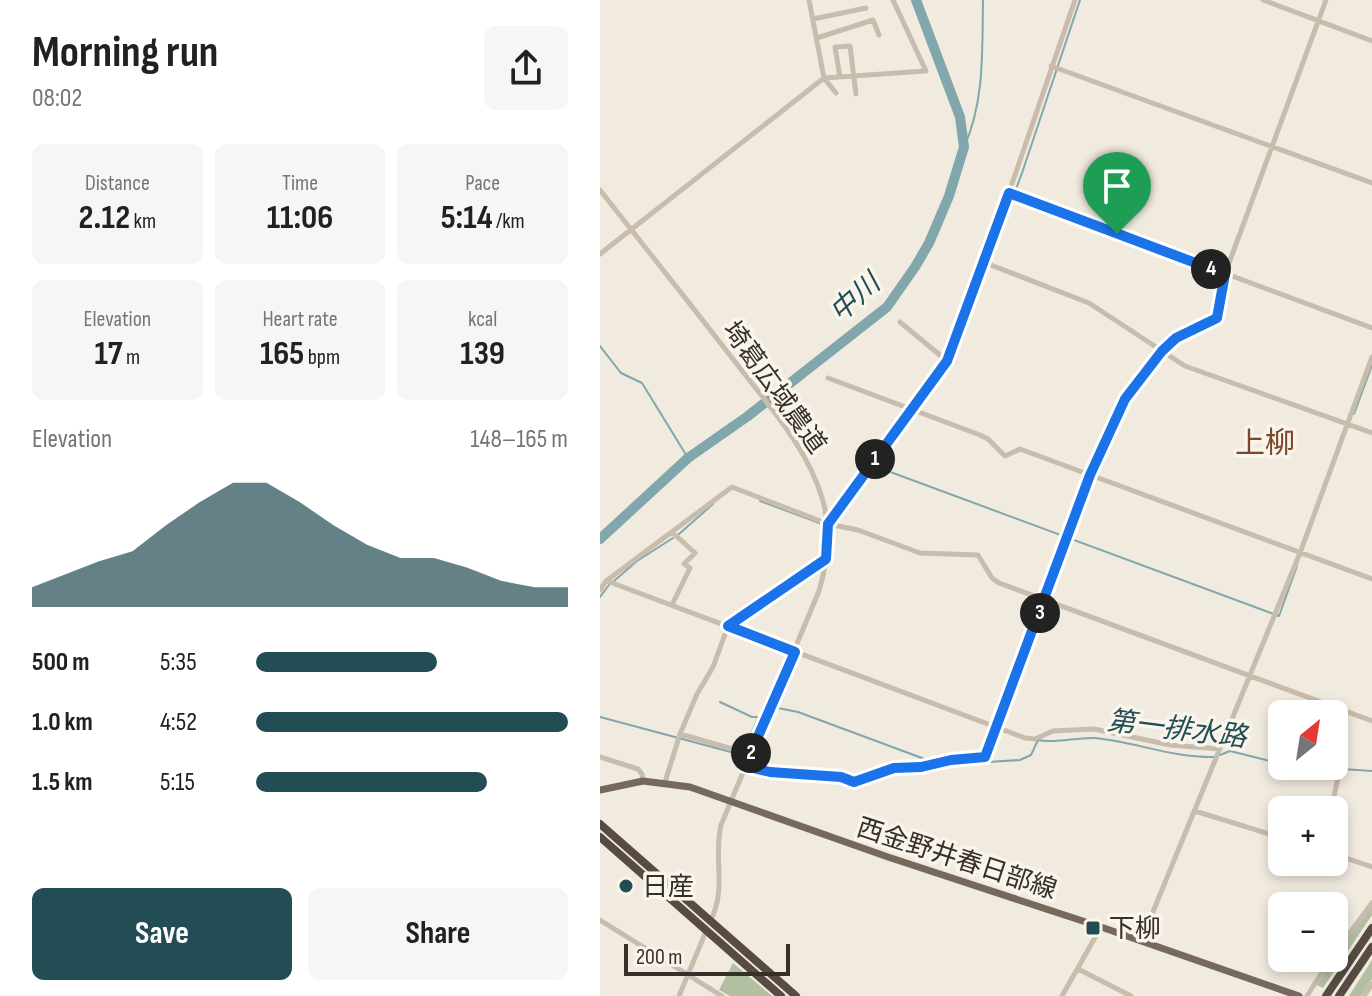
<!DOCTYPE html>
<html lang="en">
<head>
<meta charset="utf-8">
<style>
  :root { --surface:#fff; --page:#f6f6f6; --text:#202124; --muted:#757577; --accent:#234d55 }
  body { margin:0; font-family:"Sofia Sans Condensed","Noto Sans JP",sans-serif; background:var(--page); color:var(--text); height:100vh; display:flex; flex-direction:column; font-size:30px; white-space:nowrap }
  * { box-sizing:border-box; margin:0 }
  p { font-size:26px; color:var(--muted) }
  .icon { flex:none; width:44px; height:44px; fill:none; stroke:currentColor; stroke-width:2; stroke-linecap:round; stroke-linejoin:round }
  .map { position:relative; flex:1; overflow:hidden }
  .drawer { display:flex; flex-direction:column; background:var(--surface); width:600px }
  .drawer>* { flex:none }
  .needle { width:52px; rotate:30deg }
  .tools { position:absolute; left:668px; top:700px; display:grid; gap:16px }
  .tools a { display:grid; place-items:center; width:80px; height:80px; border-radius:12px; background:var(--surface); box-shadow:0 4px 12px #0003; font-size:40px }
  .scale { position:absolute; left:24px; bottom:20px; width:166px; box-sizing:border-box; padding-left:8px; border:4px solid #37302a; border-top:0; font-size:22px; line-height:28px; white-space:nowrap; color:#37302a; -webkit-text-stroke:6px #f9f4ec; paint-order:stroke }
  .pin { position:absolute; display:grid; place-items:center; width:68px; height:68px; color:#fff; margin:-82px -34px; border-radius:50% 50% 50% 0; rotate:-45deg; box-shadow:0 0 8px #0007 }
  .pin .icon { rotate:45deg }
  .km { position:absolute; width:40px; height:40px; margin:-20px; border-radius:50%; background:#222; color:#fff; font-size:22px; line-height:40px; text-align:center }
  .round { display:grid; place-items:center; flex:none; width:84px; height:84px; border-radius:12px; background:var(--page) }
  .summary { display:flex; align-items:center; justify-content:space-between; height:136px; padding:0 32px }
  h1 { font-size:44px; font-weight:700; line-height:60px }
  .metrics { display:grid; grid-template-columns:repeat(3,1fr); gap:12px; height:136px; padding:8px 32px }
  .metrics div { display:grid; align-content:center; border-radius:12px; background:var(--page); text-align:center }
  .metrics b { font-size:34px; font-weight:700 }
  .metrics small { font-size:22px; font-weight:400 }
  .metrics p { font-size:22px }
  .chart { height:224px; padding:16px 32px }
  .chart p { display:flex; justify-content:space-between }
  .chart svg { width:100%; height:144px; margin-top:8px; fill:var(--accent); opacity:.7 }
  .button { display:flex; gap:16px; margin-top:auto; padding:16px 32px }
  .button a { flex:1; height:92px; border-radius:12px; background:var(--accent); color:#fff; font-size:32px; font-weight:700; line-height:92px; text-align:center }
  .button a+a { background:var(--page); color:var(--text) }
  ul { padding:0 32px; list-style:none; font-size:26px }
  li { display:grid; grid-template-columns:128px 96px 1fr; align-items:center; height:60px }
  li i { height:20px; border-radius:10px; background:var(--accent) }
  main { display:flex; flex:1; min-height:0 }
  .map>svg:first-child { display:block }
</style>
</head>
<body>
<main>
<section class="drawer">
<div class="summary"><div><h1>Morning run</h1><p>08:02</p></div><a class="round"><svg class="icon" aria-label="share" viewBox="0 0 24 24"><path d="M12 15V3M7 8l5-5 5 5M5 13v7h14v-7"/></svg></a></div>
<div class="metrics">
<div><p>Distance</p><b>2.12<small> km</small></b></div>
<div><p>Time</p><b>11:06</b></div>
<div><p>Pace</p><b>5:14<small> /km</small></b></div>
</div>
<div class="metrics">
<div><p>Elevation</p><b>17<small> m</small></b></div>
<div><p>Heart rate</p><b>165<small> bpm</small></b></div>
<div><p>kcal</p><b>139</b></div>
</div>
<div class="chart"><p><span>Elevation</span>148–165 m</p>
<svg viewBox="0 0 160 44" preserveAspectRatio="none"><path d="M0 44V38L10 34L20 30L30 27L40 19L50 12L60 6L70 6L80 12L90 19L100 25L110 29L120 29L130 32L140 36L150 38L160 38V44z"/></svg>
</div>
<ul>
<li><b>500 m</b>5:35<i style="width:58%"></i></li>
<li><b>1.0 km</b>4:52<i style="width:100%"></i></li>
<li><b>1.5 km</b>5:15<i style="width:74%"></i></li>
</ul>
<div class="button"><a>Save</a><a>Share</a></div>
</section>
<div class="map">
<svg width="772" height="996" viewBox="0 0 772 996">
  <rect width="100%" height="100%" fill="#f1eadf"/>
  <path fill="#b2bfa0" d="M772,906v9l-49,73 -6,-3 31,-48z
    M772,960v19l-11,17h-12z
    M133,963l39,33h-42l-11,-6z"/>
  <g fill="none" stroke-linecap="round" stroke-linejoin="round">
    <path stroke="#81a6ac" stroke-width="2" d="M364,147c21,-46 18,-98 19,-147
      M0,346l21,27 21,10 46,75
      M318,409l37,-56 67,-180 58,-173
      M754,414l18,-49
      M277,467l402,149 18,-50
      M160,501l73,27
      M236,522l78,-108
      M79,534l34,-30
      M14,581l23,-20 36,-23
      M0,597l9,-12
      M120,702l32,15h6
      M170,712l8,-4 20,4 132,49c19,-6 40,-12 60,-5l-2,6 32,-2 11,-5 7,-15c18,4 38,-3 57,-2 40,4 79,20 119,19
      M0,717l142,38
      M144,750l14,-32 6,-4
      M390,755l80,-214
      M620,755l10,-4 52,13
      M698,766l74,5"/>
    <path stroke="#81a6ac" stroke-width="10" d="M0,539l88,-81 60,-42 139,-109 28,-40 14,-24 20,-47 15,-49 -4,-30 -44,-117"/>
    <path stroke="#c8bcac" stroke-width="5" d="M209,0l15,78 12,15
      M663,0l109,41
      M213,19l53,-11
      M217,38l56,-18 6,15
      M451,66l321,117
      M240,77l-5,-30 15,-1 6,48
      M0,190c45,57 91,115 136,173 32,42 72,85 87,138 8,30 5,60 -4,90l-98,234c-8,35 6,61 -10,95
      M409,193l363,135
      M0,254l224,-176 102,-7 -33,-71
      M383,262l106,41 96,63 187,67
      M300,322l47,39
      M228,378l152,57 8,4 17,17 15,-7 352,130
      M228,524l119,-163 68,-186 60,-175
      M7,581l418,157 10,1 18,-8 41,-2 76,16 50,4
      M0,590l6,-9 126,-94 96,37 30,6 62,23 58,2 14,23 7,5 373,138
      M72,605l18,-37 -6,-4 11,-11 -22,-20
      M80,734l70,20
      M0,757l38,12 4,5 1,7
      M145,766l25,6 71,5 13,5 40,-14 27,-1 30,-7 34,-3 105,-282 35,-76 37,-48 14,-13 41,-20 8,-44 101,-274
      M65,782l15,-48 17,-40 16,-27 15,-41 98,-67
      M731,810l8,-37
      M595,811l87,27
      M734,854l38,13
      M0,920l122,76
      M541,941l159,-388 72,-196
      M734,954l38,-51
      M478,969l53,27
      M79,996l28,-67
      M462,996l39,-69
      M707,996l24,-38
      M764,996l8,-12"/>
    <path stroke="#77685d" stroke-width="7" d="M0,790l43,-9 47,6 198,70 213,70 198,69"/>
    <path stroke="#574b42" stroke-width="8" d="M0,824l196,172
      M0,837l181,159
      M726,996l46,-68
      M739,996l33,-49"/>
  </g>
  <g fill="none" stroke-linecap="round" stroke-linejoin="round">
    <defs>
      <path id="route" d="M409,193l216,81 -8,44 -41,20 -14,13 -37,48 -35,76 -105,282 -34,3 -30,7 -27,1 -40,14 -13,-5 -71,-5 -25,-6 50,-114 -67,-26 98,-67 2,-35 119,-163z"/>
    </defs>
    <use href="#route" stroke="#fff" stroke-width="16"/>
    <use href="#route" stroke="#1a73e8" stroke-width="10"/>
  </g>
  <g fill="#234d55" stroke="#f9f4ec" stroke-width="3">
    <circle cx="26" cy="886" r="8"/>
    <rect x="485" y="920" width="16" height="16" rx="4"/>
  </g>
  <g text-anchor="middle" stroke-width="7" stroke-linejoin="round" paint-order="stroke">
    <g font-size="26" fill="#37302a" stroke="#f9f4ec">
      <text transform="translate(175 387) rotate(54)" y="9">埼葛広域農道</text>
      <text transform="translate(357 858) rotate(18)" y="9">西金野井春日部線</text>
    </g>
    <g font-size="26" fill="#37302a" stroke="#f9f4ec" text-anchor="start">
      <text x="42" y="895">日産</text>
      <text x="509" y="937">下柳</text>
    </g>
    <g font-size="28" font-style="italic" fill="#234d55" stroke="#f9f4ec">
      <text transform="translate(254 297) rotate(-42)" y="10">中川</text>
      <text transform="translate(577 728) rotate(7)" y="10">第一排水路</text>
    </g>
    <g font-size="30" fill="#7f472a" stroke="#f9f4ec">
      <text x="665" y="453">上柳</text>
    </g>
  </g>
</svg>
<div class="tools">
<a><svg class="needle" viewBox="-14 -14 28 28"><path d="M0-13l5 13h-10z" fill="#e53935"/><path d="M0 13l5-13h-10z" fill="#757577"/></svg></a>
<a>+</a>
<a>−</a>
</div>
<div class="scale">200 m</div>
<div class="pin" style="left:517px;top:234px;background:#1e9e55"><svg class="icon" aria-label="arrive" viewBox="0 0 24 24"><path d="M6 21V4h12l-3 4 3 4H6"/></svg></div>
<b class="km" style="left:275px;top:459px">1</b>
<b class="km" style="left:151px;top:753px">2</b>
<b class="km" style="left:440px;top:613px">3</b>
<b class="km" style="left:611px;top:269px">4</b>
</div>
</main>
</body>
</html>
